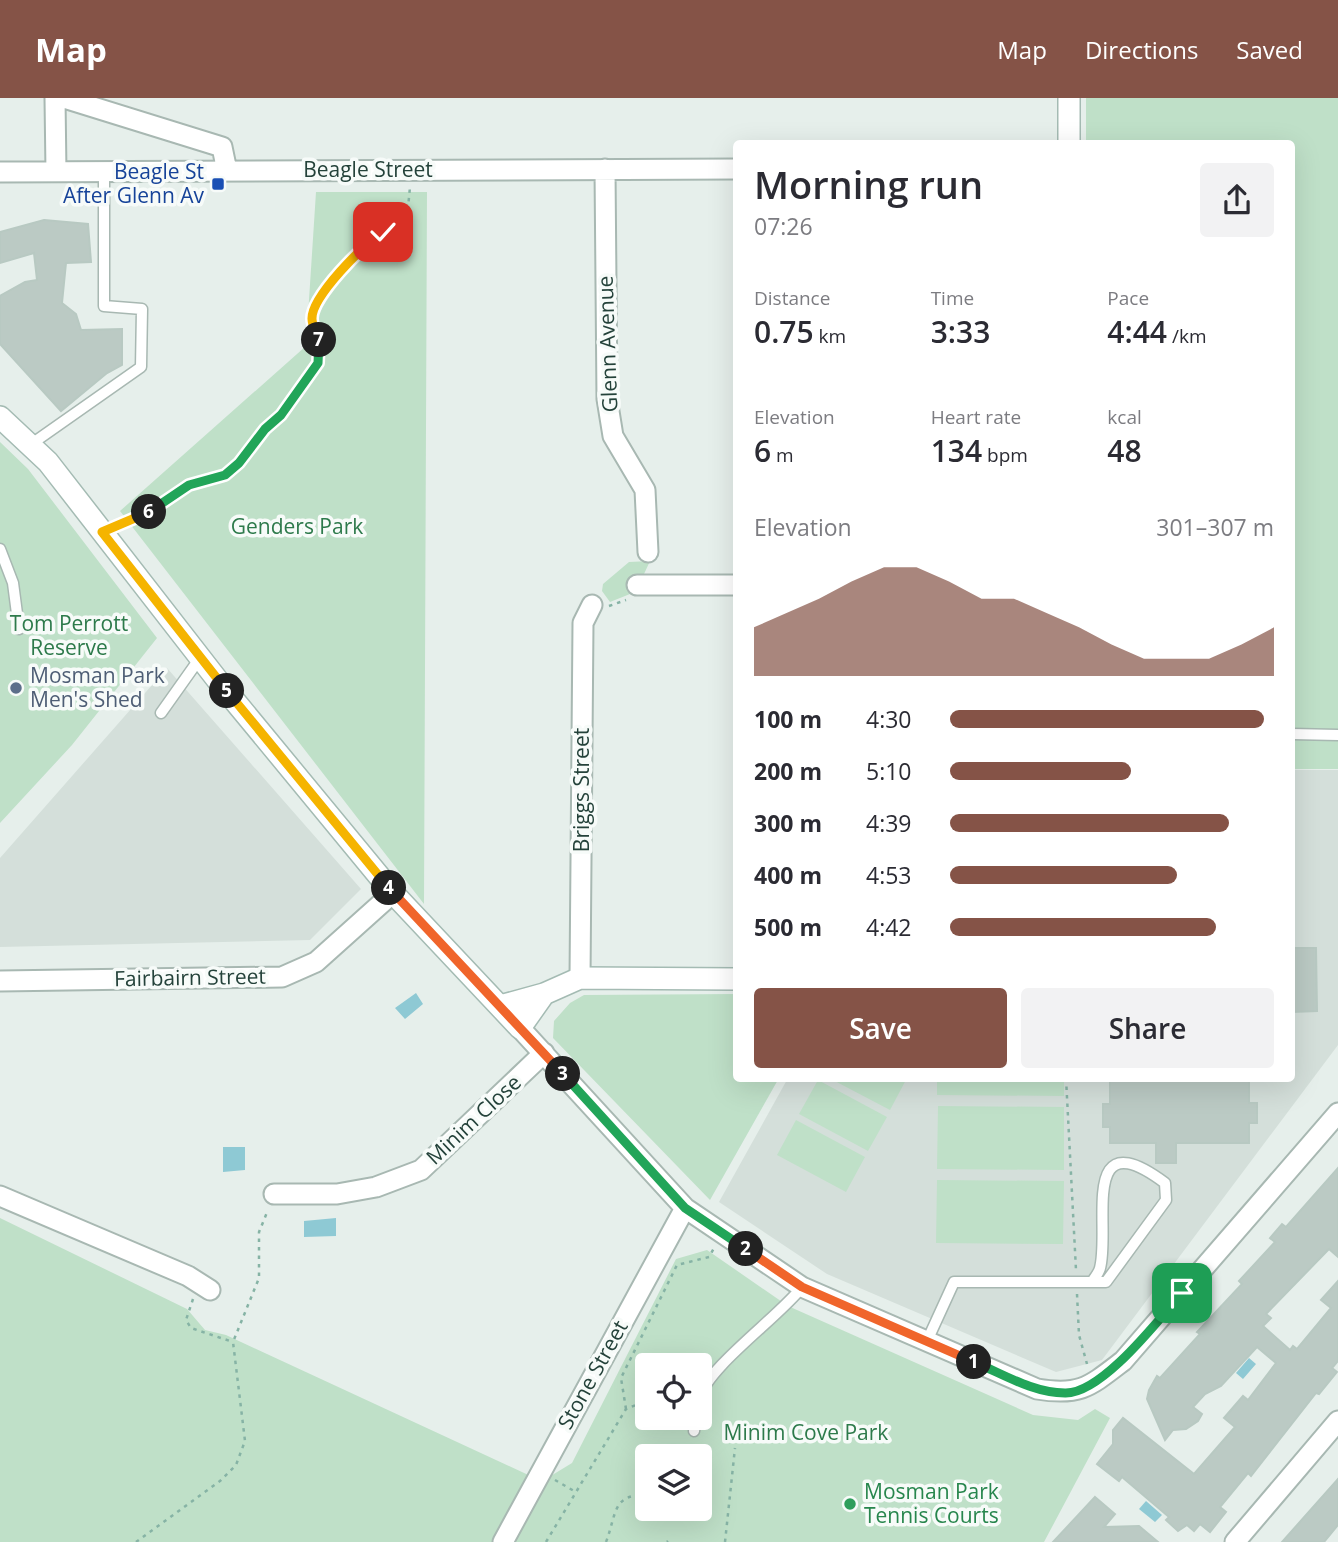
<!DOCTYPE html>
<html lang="en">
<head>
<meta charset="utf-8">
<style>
  :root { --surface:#fff; --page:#f2f2f3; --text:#2b2b33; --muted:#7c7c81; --accent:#855347 }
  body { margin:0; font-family:"Open Sans",sans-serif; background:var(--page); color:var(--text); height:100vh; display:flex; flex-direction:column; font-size:26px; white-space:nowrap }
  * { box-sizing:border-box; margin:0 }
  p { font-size:23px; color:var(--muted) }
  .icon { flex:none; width:38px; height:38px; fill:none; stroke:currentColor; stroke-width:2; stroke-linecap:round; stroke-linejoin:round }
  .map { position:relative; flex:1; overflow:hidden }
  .side { position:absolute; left:733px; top:42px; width:562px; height:942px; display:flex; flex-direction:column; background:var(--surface); border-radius:7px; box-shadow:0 7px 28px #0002 }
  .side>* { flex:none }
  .fabs { position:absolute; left:635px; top:1255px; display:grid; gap:14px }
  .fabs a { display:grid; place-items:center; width:77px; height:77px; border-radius:7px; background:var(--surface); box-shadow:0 7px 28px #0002; font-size:35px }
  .pin { position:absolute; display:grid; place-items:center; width:60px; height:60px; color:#fff; margin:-30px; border-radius:14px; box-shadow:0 4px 10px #0006 }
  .km { position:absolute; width:35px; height:35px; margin:-18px; border-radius:50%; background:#222; color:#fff; font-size:19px; line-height:35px; text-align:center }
  .round { display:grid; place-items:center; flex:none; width:74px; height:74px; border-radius:7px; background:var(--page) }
  .summary { display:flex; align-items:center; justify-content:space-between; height:119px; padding:0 21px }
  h1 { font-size:38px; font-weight:600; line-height:52px }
  .stats { display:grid; grid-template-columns:repeat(3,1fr); gap:10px; height:119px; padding:7px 21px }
  .stats div { display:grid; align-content:center }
  .stats b { font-size:30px; font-weight:600 }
  .stats small { font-size:19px; font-weight:400 }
  .stats p { font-size:19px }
  .chart { height:196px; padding:14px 21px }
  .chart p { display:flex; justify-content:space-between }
  .chart svg { width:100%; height:126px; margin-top:7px; fill:var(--accent); opacity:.7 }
  .button { display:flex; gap:14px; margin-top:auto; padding:14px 21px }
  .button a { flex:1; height:80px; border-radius:7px; background:var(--accent); color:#fff; font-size:28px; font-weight:600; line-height:80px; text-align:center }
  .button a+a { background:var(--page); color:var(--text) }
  ul { padding:0 21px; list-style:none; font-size:23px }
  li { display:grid; grid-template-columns:112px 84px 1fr; align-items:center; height:52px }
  li i { height:18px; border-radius:9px; background:var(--accent) }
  header { display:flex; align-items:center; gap:42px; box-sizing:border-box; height:98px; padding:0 35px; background:var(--accent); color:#fff }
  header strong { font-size:33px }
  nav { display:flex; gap:38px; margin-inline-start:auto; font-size:24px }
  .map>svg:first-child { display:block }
</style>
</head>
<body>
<header>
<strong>Map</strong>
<nav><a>Map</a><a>Directions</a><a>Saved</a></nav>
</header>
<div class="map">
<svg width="1338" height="1444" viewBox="0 0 1338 1444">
  <rect width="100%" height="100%" fill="#e6efeb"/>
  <path fill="#d4dfda" d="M167,570l194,221 -51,51 -310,7v-89z
    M1292,672h46v275l-236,315 -46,12 -229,-98 -108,-72 69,-124h504z"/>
  <path fill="#bfe0c8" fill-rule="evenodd" d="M1086,0h252v671h-46v-625l-206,-1z
    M316,94h111l-3,712 -304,-393 186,-165z
    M0,344l28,27 129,169 -85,107 -72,78z
    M650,463l-6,13 -10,1 1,17 -25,10 -8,-11 1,-7 26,-22z
    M737,896v84h42l-69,122 -157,-162 1,-17 16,-18 14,-8z
    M829,980h78l-17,32z
    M937,980h127v18l-127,-1z
    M818,982l69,37 -19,34 -69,-37z
    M938,1008l126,1v63l-127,-1z
    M796,1022l69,37 -19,35 -69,-37z
    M937,1082l127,1 -1,63 -127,-1z
    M0,1120l187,91 18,21 21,5 311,144 12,-2 23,-14 104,-204 31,-9 81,56 245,109 45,5 17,-11 15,9 -66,124h-1044zM648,1267h52v53h-52zM648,1358h52v52h-52z"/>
  <path fill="#8ec9d4" d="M416,895l7,11 -18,15 -10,-11z
    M223,1049h22v23l-22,2z
    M336,1120v18l-32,1v-16z
    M1249,1260l7,6 -13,15 -7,-6z
    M1146,1403l16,14 -7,7 -16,-13z"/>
  <path fill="#bbcac4" stroke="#b8c9c2" stroke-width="2" d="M44,122l44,4 3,38 -25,1 -4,40 14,11 5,16 41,-1v36l-15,8 -46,38 -61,-67v-48l25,-14 12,-2 -3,-27 -34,10v-31z
    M1292,850h24l1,63 -25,1z
    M1110,980h139v25h8v20h-8v20h-73v20h-20v-20h-46v-16h-7v-23h7z
    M1338,1070v89l-9,-8 -63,65 5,4 -8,8 27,24 3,-4 4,3 34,-41 -10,-8 17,-19v80l-6,7 5,4 -18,22 -3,-1 -65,83 -3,-3 -28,34 6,5 -16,20 -10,-8 -6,7 -7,-6 -9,6 -12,-11 3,-3 -47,-40 -3,4 -22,-17 16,-20v-14l10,-12 71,56 41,-47 -11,-9 19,-22 5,4 28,-37 -19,-16 -36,39 -16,8 -12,13 9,7 -4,7 -12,8 -13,1 -8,10 -18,-41 2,-9 8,-14 3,2 40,-44 -3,-2 45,-48 -3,-3 36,-39 -5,-4 12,-14 4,3z
    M1338,1381v46l-14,17h-42z
    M1095,1399l20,17 -11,13 35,-1 19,16h-105z"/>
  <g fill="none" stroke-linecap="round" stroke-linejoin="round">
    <defs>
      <path id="lane" d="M30,347l111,-78 1,-58 -38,-3v-134
        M0,451l13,34 6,46
        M161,615l39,-55
        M1292,636l46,1
        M927,1243l27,-59h152l60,-82 -1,-17c-87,-65 -54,45 -65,85 -1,5 -6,10 -8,14
        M700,1300c6,-30 80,-82 102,-111
        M694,1333l2,-13"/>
      <path id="street" d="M55,0l1,74
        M64,0l158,49 5,24
        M605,71l2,230 6,37 32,54 3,62
        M0,74l737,-3
        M637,487h100
        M580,880l3,-355 9,-18
        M0,883l282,-4 34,-15 77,-69
        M520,930l165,180 117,79 235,102c43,7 52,-2 86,-28l215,-248
        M274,1096h63l39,-7 45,-17 123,-117
        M0,1098l188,80 22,14
        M503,1444l182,-334
        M1235,1444l103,-121"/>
      <path id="secondary" d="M1069,46v-46
        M0,319l48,45 171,220 174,211 127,135 24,-34
        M500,908l44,-12 36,-16 157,1"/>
    </defs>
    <use href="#lane" stroke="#a8b8b2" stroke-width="13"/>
    <use href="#street" stroke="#a8b8b2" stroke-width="23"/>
    <use href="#secondary" stroke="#a4bbb3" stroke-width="24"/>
    <path stroke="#86b3a5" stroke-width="2.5" stroke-dasharray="3.5 5" stroke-linecap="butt" d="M121,425l36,-15 32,-23 36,-10 14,-12 26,-34 16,-13 37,-53 1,-22 -8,-23 8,-19 33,-43 15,-14 35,-17 6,-17 2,-21
      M609,508l17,-6
      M1066,980l10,192
      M1077,1196l2,41 8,29
      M193,1201l-7,21 5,8 42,14
      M626,1311l-5,-31 56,-113 32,-8 5,-9
      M555,1382l19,11
      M136,1444l84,-61 16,-16 9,-24 -12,-99 26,-64v-46l9,-22
      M546,1444l80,-133 22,-9
      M606,1444c11,-29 6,-48 41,-47
      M667,1444l1,-1
      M725,1444l10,-94"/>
    <use href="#lane" stroke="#fff" stroke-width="10"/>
    <use href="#street" stroke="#fff" stroke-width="19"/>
    <use href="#secondary" stroke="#fff" stroke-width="21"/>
  </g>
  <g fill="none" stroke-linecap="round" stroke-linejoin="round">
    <defs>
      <path id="split-1" d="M974,1264c29,12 59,31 91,31 37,1 94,-74 117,-100"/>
      <path id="split-2" d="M746,1151l56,38 172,75"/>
      <path id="split-3" d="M563,976l122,134 61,41"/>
      <path id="split-4" d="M389,790l174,186"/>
      <path id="split-5" d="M227,593l162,197"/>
      <path id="split-6" d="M149,414l-47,20 125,159"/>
      <path id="split-7" d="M149,414l40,-27 36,-10 14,-12 26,-34 16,-14 37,-52 1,-23"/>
      <path id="split-8" d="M319,242c-2,-6 -7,-14 -7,-21 -1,-22 52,-75 71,-87"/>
    </defs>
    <use href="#split-1" stroke="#fff" stroke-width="14"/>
    <use href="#split-2" stroke="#fff" stroke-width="14"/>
    <use href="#split-3" stroke="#fff" stroke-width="14"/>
    <use href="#split-4" stroke="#fff" stroke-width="14"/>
    <use href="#split-5" stroke="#fff" stroke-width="14"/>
    <use href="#split-6" stroke="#fff" stroke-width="14"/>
    <use href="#split-7" stroke="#fff" stroke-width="14"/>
    <use href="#split-8" stroke="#fff" stroke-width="14"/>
    <use href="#split-1" stroke="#22a559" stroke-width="9"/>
    <use href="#split-2" stroke="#f0652b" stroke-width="9"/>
    <use href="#split-3" stroke="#22a559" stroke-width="9"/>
    <use href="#split-4" stroke="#f0652b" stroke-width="9"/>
    <use href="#split-5" stroke="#f5b400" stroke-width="9"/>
    <use href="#split-6" stroke="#f5b400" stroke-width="9"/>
    <use href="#split-7" stroke="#22a559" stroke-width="9"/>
    <use href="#split-8" stroke="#f5b400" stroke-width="9"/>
  </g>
  <rect fill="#1a4fb4" stroke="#f7fbf9" stroke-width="2.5" x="211" y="79" width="14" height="14" rx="3.5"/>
  <circle fill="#5c6f8a" stroke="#f7fbf9" stroke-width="2.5" cx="16" cy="590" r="7"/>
  <circle fill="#2e9e5b" stroke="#f7fbf9" stroke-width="2.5" cx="850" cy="1406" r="7"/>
  <g text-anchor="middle" stroke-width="7" stroke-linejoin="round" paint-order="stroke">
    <g font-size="21" fill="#24423a" stroke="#f7fbf9">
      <text x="368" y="79">Beagle Street</text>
      <text transform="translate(608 246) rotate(-92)" y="7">Glenn Avenue</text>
      <text transform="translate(582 692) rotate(-90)" y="7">Briggs Street</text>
      <text transform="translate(190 880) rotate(-1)" y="7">Fairbairn Street</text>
      <text transform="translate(474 1022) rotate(-43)" y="7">Minim Close</text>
      <text transform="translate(593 1277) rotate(-61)" y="7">Stone Street</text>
    </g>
    <g font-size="21" fill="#164399" stroke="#f7fbf9" text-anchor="end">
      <text x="204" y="81">Beagle St<tspan x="204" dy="24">After Glenn Av</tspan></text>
    </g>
    <g font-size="21" fill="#2d7a4b" stroke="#f7fbf9">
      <text x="297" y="436">Genders Park</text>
      <text x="69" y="533">Tom Perrott<tspan x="69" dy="24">Reserve</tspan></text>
      <text x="806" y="1342">Minim Cove Park</text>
    </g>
    <g font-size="21" fill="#4e5e75" stroke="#f7fbf9" text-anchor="start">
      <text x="30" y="585">Mosman Park<tspan x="30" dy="24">Men's Shed</tspan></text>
    </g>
    <g font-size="21" fill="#27864d" stroke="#f7fbf9" text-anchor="start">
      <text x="864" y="1401">Mosman Park<tspan x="864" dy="24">Tennis Courts</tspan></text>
    </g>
  </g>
</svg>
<div class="fabs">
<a><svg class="icon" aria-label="locate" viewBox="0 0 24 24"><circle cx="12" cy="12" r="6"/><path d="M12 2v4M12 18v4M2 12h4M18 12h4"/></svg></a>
<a><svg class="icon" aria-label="layers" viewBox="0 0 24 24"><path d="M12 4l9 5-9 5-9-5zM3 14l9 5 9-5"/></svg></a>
</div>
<div class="pin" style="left:1182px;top:1195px;background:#1e9e55"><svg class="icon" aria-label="arrive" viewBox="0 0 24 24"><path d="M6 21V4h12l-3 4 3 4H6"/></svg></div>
<div class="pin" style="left:383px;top:134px;background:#d93025"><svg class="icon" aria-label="check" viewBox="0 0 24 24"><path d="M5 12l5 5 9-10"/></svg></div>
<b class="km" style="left:974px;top:1264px">1</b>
<b class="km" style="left:746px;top:1151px">2</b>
<b class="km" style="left:563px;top:976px">3</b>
<b class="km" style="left:389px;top:790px">4</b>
<b class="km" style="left:227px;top:593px">5</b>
<b class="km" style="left:149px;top:414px">6</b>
<b class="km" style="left:319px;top:242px">7</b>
<section class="side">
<div class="summary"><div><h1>Morning run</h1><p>07:26</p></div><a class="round"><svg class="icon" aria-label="share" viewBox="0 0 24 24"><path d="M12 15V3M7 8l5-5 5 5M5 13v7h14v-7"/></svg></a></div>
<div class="stats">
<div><p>Distance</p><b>0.75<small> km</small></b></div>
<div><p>Time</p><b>3:33</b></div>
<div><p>Pace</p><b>4:44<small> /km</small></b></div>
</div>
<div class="stats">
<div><p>Elevation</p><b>6<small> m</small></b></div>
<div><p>Heart rate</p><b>134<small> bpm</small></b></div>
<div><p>kcal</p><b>48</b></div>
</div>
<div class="chart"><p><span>Elevation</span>301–307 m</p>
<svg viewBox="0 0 160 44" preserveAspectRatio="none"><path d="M0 44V27L10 22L20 17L30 11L40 6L50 6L60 11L70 17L80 17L90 22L100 27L110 33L120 38L130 38L140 38L150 33L160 27V44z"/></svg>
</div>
<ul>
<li><b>100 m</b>4:30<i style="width:97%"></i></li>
<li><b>200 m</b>5:10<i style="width:56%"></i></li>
<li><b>300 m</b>4:39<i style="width:86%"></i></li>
<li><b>400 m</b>4:53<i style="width:70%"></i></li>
<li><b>500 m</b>4:42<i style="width:82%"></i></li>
</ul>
<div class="button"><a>Save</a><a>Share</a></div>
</section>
</div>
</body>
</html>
